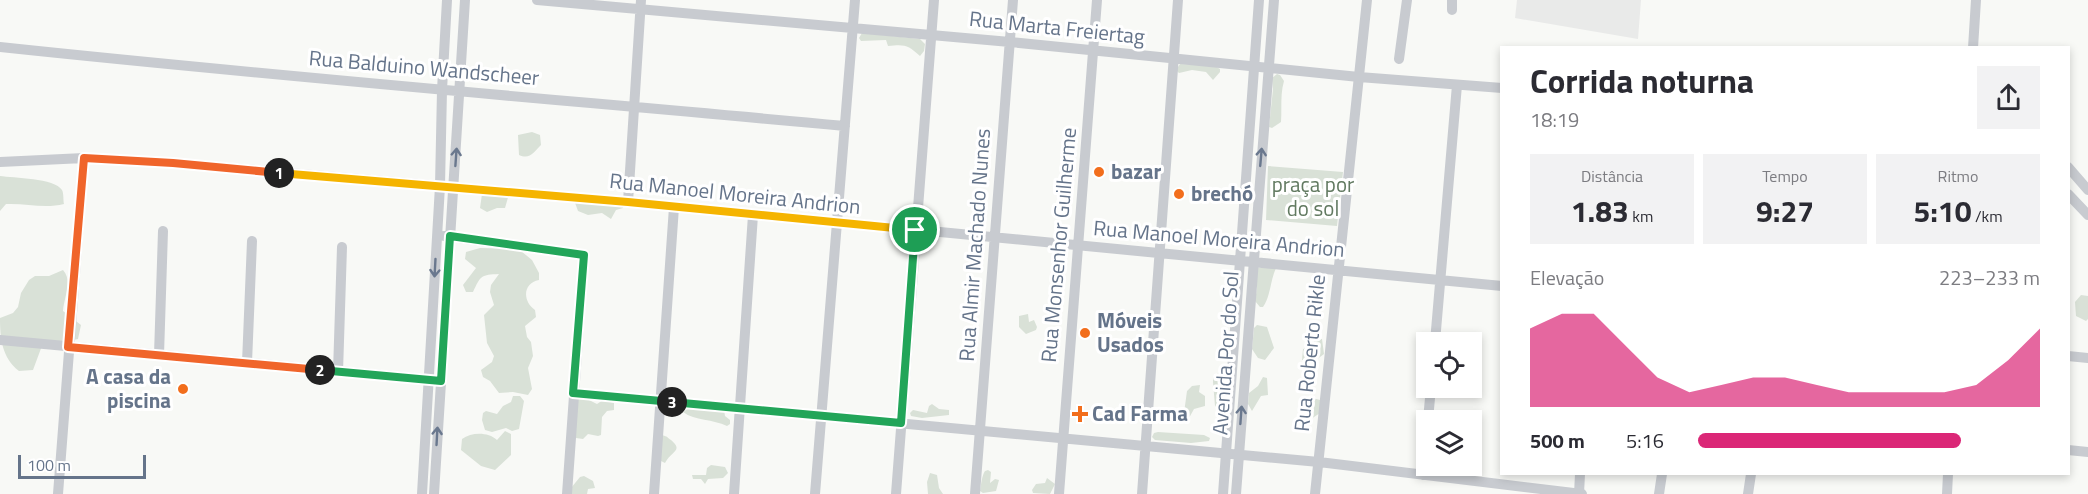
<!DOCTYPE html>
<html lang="pt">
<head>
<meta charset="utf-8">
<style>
  :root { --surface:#fff; --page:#f2f2f3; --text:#2b2b33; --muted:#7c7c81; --accent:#db2777 }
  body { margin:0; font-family:"Titillium Web",sans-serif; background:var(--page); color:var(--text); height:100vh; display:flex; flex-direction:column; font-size:22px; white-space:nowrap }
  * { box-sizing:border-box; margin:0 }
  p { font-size:20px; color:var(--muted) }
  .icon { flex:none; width:33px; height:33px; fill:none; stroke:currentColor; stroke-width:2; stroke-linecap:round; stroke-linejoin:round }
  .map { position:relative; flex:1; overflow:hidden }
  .side { position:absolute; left:1500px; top:46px; width:570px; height:429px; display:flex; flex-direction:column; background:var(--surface); border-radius:0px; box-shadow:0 3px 9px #0003 }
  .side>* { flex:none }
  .buttons { position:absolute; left:1416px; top:332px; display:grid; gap:12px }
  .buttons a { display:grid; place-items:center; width:66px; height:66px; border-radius:0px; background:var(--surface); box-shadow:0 3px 9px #0003; font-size:30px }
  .scale { position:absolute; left:18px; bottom:15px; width:128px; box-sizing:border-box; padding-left:6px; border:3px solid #65748a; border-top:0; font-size:16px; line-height:21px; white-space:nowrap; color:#65748a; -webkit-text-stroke:4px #fff; paint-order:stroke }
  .pin { position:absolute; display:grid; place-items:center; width:51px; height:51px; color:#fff; margin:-26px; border:3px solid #fff; border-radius:50%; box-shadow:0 2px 6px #0007 }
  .km { position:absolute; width:30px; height:30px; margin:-15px; border-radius:50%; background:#222; color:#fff; font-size:16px; line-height:30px; text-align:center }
  .round { display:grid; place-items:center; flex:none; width:63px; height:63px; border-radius:0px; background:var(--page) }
  .headline { display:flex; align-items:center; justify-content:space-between; height:102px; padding:0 30px }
  h1 { font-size:33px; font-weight:700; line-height:45px }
  .metrics { display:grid; grid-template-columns:repeat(3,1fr); gap:9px; height:102px; padding:6px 30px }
  .metrics div { display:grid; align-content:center; border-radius:0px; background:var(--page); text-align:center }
  .metrics b { font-size:30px; font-weight:700 }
  .metrics small { font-size:16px; font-weight:400 }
  .metrics p { font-size:16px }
  .chart { height:168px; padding:12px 30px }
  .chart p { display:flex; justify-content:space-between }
  .chart svg { width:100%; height:108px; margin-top:6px; fill:var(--accent); opacity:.7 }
  ul { padding:0 30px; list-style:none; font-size:20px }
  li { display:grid; grid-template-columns:96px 72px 1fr; align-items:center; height:45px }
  li i { height:15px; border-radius:8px; background:var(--accent) }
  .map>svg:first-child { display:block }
</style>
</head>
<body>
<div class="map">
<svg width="2088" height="494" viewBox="0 0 2088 494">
  <rect width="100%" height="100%" fill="#f8f9f6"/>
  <path fill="#e9eae9" d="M1517,0h124l-3,39 -123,-21z"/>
  <path fill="#d9e1d7" d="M862,33l58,6 5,5 -1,7 -4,5c-12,-11 -15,-12 -32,-10l-2,-6 -25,1 -2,-3z
    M1180,64l33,1 7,4v3l-7,8 -7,-8 -14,-2 -13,3 -3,-3z
    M1277,74l3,1 4,6c-4,13 -2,28 -3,41l-9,6 -3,-1 4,-38 -1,-11z
    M532,132l8,3 1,10c-7,7 -11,15 -22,10l-1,-20z
    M1268,166l75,6 -6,54 -71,-6z
    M0,176c13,2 55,2 62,14 2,4 1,10 2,14 -20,5 -38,-1 -58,0l-6,7z
    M482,194h27l-4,14h-8l-10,4 -7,-4z
    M574,200l49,5v3l-7,2 -5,9 -9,-6 -14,2 -10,-4z
    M480,248l35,1 6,2 11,9 7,13v7c-16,3 -17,21 -4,30l1,7 -11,9 2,11 4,5 2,14 -5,12 4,21 -4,6 -15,-3 -14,1 -9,-12 -7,-4 -2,-7 11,-8 2,-6 -7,-13 -3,-28 10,-10 -4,-13 1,-7 8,-11c-18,1 -18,1 -26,18h-7l-3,-7 13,-17 -11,-9 1,-7z
    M1256,268h20c-6,13 -5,27 -13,39h-3l-5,-6 2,-13z
    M63,270c10,11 1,27 0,41l18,14 -3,14 -14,3 -21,1 -10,27 -14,1c-17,-13 -19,-33 -19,-53l13,-5 5,-6 3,-14 8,-13 6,-4h14z
    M2081,295l7,1v23l-2,2 -10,-5 -1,-14z
    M1028,314l1,8 5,-2 3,7 -1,3 -10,4 -7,-7v-11z
    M1257,325l10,2 7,21 -9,12 -7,-2 -6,-9 2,-21z
    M1316,339h6l2,15 -8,6h-14l1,-11 7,-2z
    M1222,369l5,4 -4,10 2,18 -5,9 -5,-4 -2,-24v-4z
    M1263,377l4,1 1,17 -7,1 -9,15 -4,-7 1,-11 9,-7z
    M1200,385l-1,7 6,4v10l-11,3 -5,9 -5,-5 3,-22 5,-5z
    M513,396h7l4,5 -5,28 -7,2 -6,-3 -14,4 -7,-2 -3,-10 1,-7 3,-2 11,3 6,-8 8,-4z
    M1305,396l15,4v13l-9,6 -9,-5 -2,-14z
    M576,399h11l10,5 6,-4 11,3v7l-7,1 -5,6 -1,18 -3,1 -10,-2 -5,5 -7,-1z
    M932,404l7,5 10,1v5l-27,3 -11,-2 -1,-3 3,-3 14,3 2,-7z
    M689,408l35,2 1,6 5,4v4l-3,2c-14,-7 -32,-5 -44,-14z
    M505,431l6,3v21l-16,15 -14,-4 -20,-16 1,-11c10,-7 26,-7 35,1z
    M1158,432l46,3 6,3 -1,3 -18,2 -36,-3 -3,-3 2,-4z
    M662,435c8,3 2,0 9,5 13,11 0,11 -6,23l-6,-3z
    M711,465l14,2 3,6 -5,5 -15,1 -3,5 -4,-5h-8l-1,-4h14l1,-7z
    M988,470l3,2 -1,11 5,-4 4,1 -3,11 -13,2 -3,-2c1,-6 2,-16 5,-20z
    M930,473l7,2 2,13 4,6h-15l-1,-12z
    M584,476l9,5 2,7 -7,1 -1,5h-16v-6l9,-11z
    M1047,478l8,6 -5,10 -17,-1 -1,-3 4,-6 9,-1z"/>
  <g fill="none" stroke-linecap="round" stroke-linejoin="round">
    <path stroke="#c8cbd0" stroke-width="10" d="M537,0l473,42 349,35 143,11
      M1452,10v-10
      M0,47c281,30 563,53 845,79
      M1973,48l3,-48
      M1399,59l8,-59
      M0,162l84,-4 89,5 455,39 874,84
      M2068,167l20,23
      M2068,194l20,21
      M628,202l13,-202
      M444,236l140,19 -17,239
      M0,340l436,40
      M1435,342l22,-257
      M159,355l4,-124
      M2068,356l20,2
      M247,363l5,-122
      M338,372l4,-125
      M573,393l746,69 263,32
      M1428,420l3,-33
      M2068,450l20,2
      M1423,475l3,-37
      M58,494l26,-336
      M422,494l18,-308 2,-96 5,-90
      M434,494l31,-494
      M654,494l20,-287
      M734,494l19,-279
      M815,494l40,-494
      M896,494l38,-494
      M975,494l38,-494
      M1059,494l38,-494
      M1142,494l36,-494
      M1223,494l36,-494
      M1236,494l38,-494
      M1315,494l52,-494
      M1579,494l1,-20
      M1659,494l3,-20
      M1748,494l3,-20
      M1947,494l1,-20"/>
  </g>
  <defs><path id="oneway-shaft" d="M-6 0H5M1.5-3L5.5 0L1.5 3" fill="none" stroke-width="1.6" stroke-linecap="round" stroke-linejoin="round" transform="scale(1.5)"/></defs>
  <g stroke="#6a788e">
    <use href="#oneway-shaft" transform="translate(456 157) rotate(-86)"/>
    <use href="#oneway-shaft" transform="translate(1261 157) rotate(-85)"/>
    <use href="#oneway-shaft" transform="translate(435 268) rotate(93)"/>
    <use href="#oneway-shaft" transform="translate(1241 415) rotate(-86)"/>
    <use href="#oneway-shaft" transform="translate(437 436) rotate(-87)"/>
  </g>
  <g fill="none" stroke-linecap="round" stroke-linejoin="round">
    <defs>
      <path id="split-1" d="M279,173l349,29 287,28"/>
      <path id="split-2" d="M279,173l-106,-10 -89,-5 -16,189 252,23"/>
      <path id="split-3" d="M320,370l121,11 9,-145 134,19 -11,138 99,9"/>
      <path id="split-4" d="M672,402l229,21 14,-193"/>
    </defs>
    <use href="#split-1" stroke="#fff" stroke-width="12"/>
    <use href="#split-2" stroke="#fff" stroke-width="12"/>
    <use href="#split-3" stroke="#fff" stroke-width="12"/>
    <use href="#split-4" stroke="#fff" stroke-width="12"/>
    <use href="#split-1" stroke="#f5b400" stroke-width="8"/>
    <use href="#split-2" stroke="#f0652b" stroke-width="8"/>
    <use href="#split-3" stroke="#22a559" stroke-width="8"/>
    <use href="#split-4" stroke="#22a559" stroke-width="8"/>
  </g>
  <g fill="#f26e1c" stroke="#fff" stroke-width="2">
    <circle cx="1099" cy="172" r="6"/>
    <circle cx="1179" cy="194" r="6"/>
    <circle cx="1085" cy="333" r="6"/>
    <circle cx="183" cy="389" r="6"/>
    <path d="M1077 405h6v6h6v6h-6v6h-6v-6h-6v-6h6z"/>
  </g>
  <g text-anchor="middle" stroke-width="6" stroke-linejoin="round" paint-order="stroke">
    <g font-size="21" fill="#65748a" stroke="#fff">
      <text transform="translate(1057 28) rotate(6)" y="7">Rua Marta Freiertag</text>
      <text transform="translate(424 68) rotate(5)" y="7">Rua Balduino Wandscheer</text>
      <text transform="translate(735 194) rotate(6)" y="7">Rua Manoel Moreira Andrion</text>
      <text transform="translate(1219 239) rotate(5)" y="7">Rua Manoel Moreira Andrion</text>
      <text transform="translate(975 245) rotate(-86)" y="7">Rua Almir Machado Nunes</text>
      <text transform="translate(1059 245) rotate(-85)" y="7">Rua Monsenhor Guilherme</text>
      <text transform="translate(1226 353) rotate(-86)" y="7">Avenida Por do Sol</text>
      <text transform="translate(1310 353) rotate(-84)" y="7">Rua Roberto Rikle</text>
    </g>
    <g font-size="21" font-weight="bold" fill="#65748a" stroke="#fff" text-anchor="start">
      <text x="1111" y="179">bazar</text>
      <text x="1191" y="201">brechó</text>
      <text x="1097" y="328">Móveis<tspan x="1097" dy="24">Usados</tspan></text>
      <text x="171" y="384" text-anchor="end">A casa da<tspan x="171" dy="24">piscina</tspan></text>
      <text x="1092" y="421">Cad Farma</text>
    </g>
    <g font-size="21" fill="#627a61" stroke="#fff">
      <text x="1313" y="192">praça por<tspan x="1313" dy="24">do sol</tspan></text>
    </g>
  </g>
</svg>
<div class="buttons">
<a><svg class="icon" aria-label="locate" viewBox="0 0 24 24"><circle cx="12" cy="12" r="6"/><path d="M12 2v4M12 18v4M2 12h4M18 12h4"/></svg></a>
<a><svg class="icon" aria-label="layers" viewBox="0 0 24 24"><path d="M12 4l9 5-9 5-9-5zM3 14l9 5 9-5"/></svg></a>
</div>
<div class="scale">100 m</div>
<div class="pin" style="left:915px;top:230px;background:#1e9e55"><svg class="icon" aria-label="arrive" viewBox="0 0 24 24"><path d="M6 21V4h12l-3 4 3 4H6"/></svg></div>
<b class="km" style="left:279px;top:173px">1</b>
<b class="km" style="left:320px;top:370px">2</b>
<b class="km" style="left:672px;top:402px">3</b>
<section class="side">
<div class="headline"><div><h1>Corrida noturna</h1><p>18:19</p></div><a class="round"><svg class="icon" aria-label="share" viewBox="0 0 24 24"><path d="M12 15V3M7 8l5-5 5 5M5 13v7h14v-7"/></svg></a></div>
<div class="metrics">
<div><p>Distância</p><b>1.83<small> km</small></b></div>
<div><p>Tempo</p><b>9:27</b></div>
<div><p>Ritmo</p><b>5:10<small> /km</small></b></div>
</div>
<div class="chart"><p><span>Elevação</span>223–233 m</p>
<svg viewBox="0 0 160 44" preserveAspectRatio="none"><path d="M0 44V12L10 6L20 6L30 19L40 32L50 38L60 35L70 32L80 32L90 35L100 38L110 38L120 38L130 38L140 35L150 25L160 12V44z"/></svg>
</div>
<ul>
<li><b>500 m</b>5:16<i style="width:77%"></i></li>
</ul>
</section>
</div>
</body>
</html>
